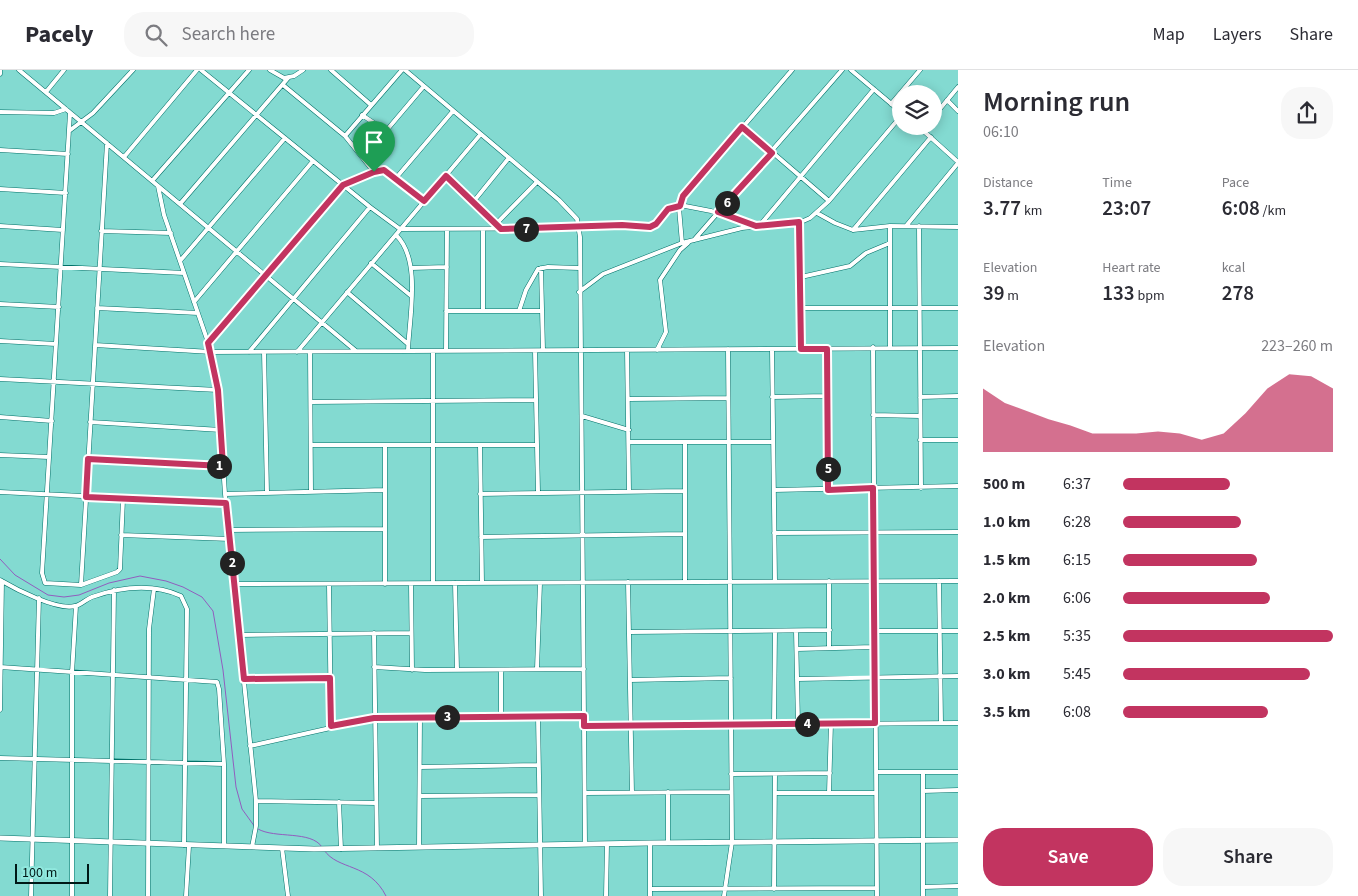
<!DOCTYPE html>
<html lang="en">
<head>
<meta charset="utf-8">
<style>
  :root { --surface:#fff; --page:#f7f7f7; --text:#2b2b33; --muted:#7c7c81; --line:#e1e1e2; --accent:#c23460 }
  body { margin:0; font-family:"Source Sans 3",sans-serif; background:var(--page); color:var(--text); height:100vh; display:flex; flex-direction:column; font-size:19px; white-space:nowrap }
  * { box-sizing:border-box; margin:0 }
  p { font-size:16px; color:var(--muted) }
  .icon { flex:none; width:28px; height:28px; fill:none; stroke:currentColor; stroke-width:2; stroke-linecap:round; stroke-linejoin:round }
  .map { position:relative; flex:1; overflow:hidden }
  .sheet { display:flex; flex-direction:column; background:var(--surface); width:400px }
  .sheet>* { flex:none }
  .controls { position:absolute; left:892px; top:15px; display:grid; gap:10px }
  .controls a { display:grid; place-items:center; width:50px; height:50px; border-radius:50%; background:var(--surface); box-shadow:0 2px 12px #0003; font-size:25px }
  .scale { position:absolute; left:15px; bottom:12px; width:74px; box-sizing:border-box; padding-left:5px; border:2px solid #001816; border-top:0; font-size:14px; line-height:18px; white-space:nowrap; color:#001816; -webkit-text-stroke:4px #90e8de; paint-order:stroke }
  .pin { position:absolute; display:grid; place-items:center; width:42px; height:42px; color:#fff; margin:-51px -21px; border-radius:50% 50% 50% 0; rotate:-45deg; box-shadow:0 0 5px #0007 }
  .pin .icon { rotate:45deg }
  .km { position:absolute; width:25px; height:25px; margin:-12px; border-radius:50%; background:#222; color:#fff; font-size:14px; line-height:25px; text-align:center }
  .round { display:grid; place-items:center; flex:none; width:52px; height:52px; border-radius:20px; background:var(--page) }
  .head { display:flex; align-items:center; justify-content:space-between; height:85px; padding:0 25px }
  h1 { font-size:28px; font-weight:600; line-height:38px }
  .figures { display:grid; grid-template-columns:repeat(3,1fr); gap:8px; height:85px; padding:5px 25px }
  .figures div { display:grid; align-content:center }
  .figures b { font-size:21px; font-weight:600 }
  .figures small { font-size:14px; font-weight:400 }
  .figures p { font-size:14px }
  .chart { height:140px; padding:10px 25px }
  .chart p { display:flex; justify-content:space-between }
  .chart svg { width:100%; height:90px; margin-top:5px; fill:var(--accent); opacity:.7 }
  .cta { display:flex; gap:10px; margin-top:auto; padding:10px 25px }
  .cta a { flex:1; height:58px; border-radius:20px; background:var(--accent); color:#fff; font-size:20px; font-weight:600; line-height:58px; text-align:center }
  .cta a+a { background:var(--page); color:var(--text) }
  ul { padding:0 25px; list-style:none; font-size:16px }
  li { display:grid; grid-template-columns:80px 60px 1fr; align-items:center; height:38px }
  li i { height:12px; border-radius:6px; background:var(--accent) }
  header { display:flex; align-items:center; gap:30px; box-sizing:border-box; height:70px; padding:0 25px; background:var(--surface); border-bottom:1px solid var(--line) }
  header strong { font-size:24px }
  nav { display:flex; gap:28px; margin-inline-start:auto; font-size:18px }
  .search { width:350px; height:45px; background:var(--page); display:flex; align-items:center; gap:12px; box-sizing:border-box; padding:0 18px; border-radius:20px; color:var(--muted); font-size:19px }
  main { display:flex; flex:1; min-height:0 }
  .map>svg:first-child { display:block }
</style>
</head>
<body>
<header>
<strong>Pacely</strong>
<div class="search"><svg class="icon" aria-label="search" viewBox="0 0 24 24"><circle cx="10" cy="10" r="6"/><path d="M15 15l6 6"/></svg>Search here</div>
<nav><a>Map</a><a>Layers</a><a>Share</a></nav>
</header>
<main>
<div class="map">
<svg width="958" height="826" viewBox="0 0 958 826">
  <rect width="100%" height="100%" fill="#83dad1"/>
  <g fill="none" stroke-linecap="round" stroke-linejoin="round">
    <path stroke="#915dbe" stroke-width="1" d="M0,489l15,16 33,20 16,2 15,-2 30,-12 31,-7 26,5 17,6 19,10 11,14 10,59 13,117 6,22 13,18
      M258,759c17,10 53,1 64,18
      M324,780c14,21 45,12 62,46"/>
    <defs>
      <path id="minor" d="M19,0l337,281
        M201,0l169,137 30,22 179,-1 43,-3 25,2 9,-3 12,-15 12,-4 31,6 44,15
        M270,0l14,8 10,-2 9,-6
        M331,0l40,35
        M405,0l154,130 18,19 3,18 5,607
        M851,0l50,42
        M0,4v-4
        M283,15l62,51 29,36
        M46,22l18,-22
        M947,30l11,11
        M891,34l29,-34
        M0,42l54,1 12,-4
        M70,43l-28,460 3,10 36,2 36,-13 3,-3 3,-70
        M362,45l24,16 38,-45
        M934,46l24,-29
        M918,56l40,36
        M743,57l86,74
        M69,61l24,-18 40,-43
        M345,66l57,-66
        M0,80l68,4
        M124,87l73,-87
        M446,106l55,53
        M396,108l57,-67
        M152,111l97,-111
        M158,116l6,29 46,133 8,42 7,104 31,307v25l-4,21
        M0,119l66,4
        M474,131l34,-42
        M180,134l108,-126
        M817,143l18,10 18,7 37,-4 68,1
        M799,152l3,86
        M496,154l40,-41
        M760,155l114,-136
        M0,156l63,4
        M906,156l52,-63
        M919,156l2,262
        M853,160l78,-93
        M101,161l70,2
        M396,165c26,25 13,83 12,116
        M694,170l148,-170
        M682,173l-3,-35 2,-9 111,-129
        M180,191l105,-123
        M371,193l39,32
        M0,194l184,9
        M411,198l36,-1
        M541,198l2,82
        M801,207l49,-11 16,-13 24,-10
        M347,222l61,52
        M579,222l24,-18 79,-31 60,-15 59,-6 9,-4 19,-17 72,-85
        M194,232l119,-141
        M0,234l59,3
        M97,238l101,5
        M446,241h95
        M483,241v-82
        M519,241l7,-21 12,-21 10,-2 31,1
        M0,271l56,3
        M208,273l135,-158 41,-15 40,31
        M95,275l116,7 747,-4
        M873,277l4,549
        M890,278v-122
        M801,279l1,-41h156
        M827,279l1,141
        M627,280l2,141
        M657,280l9,-18 -6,-52 20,-30 8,-7
        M772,280l3,231
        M446,281l1,-122
        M535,281l3,141
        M249,282l121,-145
        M264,282l3,141
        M297,282l183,-217
        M310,282l1,140
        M0,309l218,11
        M772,327l55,-1
        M920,327l38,-1
        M629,329l99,-1
        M311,332l225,-2
        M873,345l47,1
        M582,346l47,14
        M0,347l52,4
        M90,352l131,8
        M920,370h38
        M630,372h143
        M311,375h226
        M385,375v139
        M480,375l2,138
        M0,385l49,2
        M88,389l135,7
        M774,420l184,-4
        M0,422l226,11
        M225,424l160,-4
        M480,424l204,-3
        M229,460l156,-1
        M774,463l184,-1
        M121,465l109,4
        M481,467l204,-3
        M0,510c15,9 58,31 75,26 6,-1 11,-7 17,-9 29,-10 60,-14 89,-1l6,13 -3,236
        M685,511v-139
        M829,511v67
        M939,511l2,142
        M628,512l4,211
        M433,513v-232
        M455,513l2,87
        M235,514l723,-3
        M411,514l1,86
        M81,515l26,-442
        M329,515l2,141
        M796,561l2,93
        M874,561h84
        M630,562l200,-2
        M374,563l3,215
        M240,565l171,-2
        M797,579l77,-2
        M0,597l217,15 2,7 5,75v82
        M374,597l51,3 159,-1
        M537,599l3,-86
        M244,609l86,-1
        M797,609l161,-3
        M630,610l101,-2
        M0,640l2,-129
        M501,646v-46
        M538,646l3,180
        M774,653l1,-92
        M584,656l374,-3
        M250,676l125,-28 209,-2
        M0,688l224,6
        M420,697l118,-2
        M876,702h82
        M731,704l99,-1
        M923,721l35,-1
        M585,723l146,-1
        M775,723h101
        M829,723l2,-70
        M420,726l119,-1
        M256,731l120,2
        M339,732l2,47
        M668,773v-51
        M419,777l1,-129
        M282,778l6,48
        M923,817l35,-1
        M650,819l227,-1
        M774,819l1,-115
        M31,826l8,-298
        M72,826v-223l4,-67
        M110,826l4,-306
        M148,826l1,-267 5,-40
        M186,826l3,-50
        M606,826l1,-52
        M650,826v-53
        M724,826l8,-54 -4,-493
        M923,826v-123"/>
      <path id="tertiary" d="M0,768l314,11 336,-6 308,-3"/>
    </defs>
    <use href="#minor" stroke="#007068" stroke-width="5"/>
    <use href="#tertiary" stroke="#007068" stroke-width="6"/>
    <use href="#minor" stroke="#fff" stroke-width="4"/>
    <use href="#tertiary" stroke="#fff" stroke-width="5"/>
  </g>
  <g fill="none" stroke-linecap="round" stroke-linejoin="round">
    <defs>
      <path id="route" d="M742,57l30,26 -54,59 38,14 43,-4 2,127h26l1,141 45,-2 2,235 -291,3v-10l-210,2 -43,8 -1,-48 -86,1 -18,-176 -140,-6 2,-38 135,7 -5,-76 -10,-47 135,-158 31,-13 10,-2 40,31 22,-25 55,53 121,-4 28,2 6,-3 12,-15 12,-3 3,-10z"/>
    </defs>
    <use href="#route" stroke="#fff" stroke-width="10"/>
    <use href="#route" stroke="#c23460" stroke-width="6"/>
  </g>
</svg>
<div class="controls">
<a><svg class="icon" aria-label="layers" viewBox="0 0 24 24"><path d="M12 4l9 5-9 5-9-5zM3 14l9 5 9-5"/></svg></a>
</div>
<div class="scale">100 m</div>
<div class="pin" style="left:374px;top:102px;background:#1e9e55"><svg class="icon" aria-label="arrive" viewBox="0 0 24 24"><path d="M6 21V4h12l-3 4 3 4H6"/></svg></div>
<b class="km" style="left:219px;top:396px">1</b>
<b class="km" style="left:232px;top:493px">2</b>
<b class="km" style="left:447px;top:647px">3</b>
<b class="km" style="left:807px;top:654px">4</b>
<b class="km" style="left:828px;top:399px">5</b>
<b class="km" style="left:727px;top:133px">6</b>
<b class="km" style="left:526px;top:159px">7</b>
</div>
<section class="sheet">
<div class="head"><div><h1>Morning run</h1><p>06:10</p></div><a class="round"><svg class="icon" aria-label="share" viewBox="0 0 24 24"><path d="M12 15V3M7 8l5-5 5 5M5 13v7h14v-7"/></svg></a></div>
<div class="figures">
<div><p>Distance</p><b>3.77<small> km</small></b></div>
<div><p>Time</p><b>23:07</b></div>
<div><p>Pace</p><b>6:08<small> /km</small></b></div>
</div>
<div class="figures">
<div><p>Elevation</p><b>39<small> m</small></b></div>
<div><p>Heart rate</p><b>133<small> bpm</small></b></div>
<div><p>kcal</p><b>278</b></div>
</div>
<div class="chart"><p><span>Elevation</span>223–260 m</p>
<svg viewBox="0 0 160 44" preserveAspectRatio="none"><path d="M0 44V13L10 20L20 24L30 28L40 31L50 35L60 35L70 35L80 34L90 35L100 38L110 35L120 25L130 13L140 6L150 7L160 13V44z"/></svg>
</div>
<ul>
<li><b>500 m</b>6:37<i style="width:51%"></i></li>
<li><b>1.0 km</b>6:28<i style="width:56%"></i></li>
<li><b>1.5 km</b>6:15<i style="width:64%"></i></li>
<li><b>2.0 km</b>6:06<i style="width:70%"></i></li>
<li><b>2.5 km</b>5:35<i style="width:100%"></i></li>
<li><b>3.0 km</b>5:45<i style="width:89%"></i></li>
<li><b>3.5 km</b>6:08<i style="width:69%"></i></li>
</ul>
<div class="cta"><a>Save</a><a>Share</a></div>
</section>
</main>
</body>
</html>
